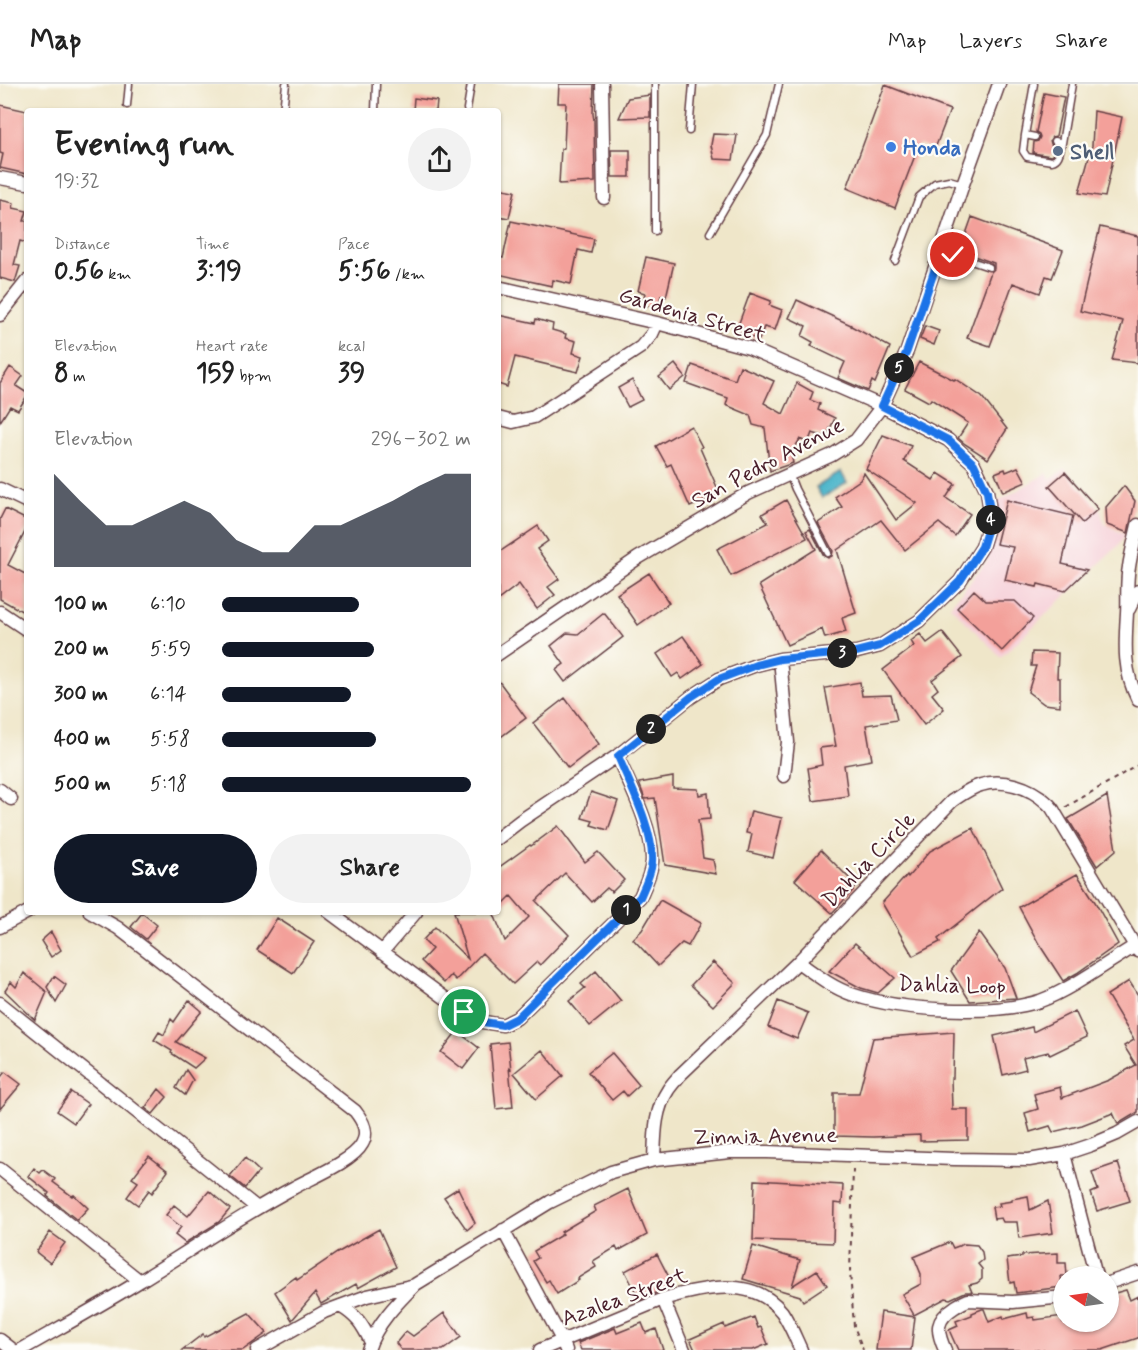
<!DOCTYPE html>
<html lang="en">
<head>
<meta charset="utf-8">
<style>
  :root { --surface:#fff; --page:#f2f2f2; --text:#222; --muted:#767676; --line:#e0e0e0; --accent:#111827 }
  body { margin:0; font-family:Mynerve,sans-serif; background:var(--page); color:var(--text); height:100vh; display:flex; flex-direction:column; font-size:22px; white-space:nowrap }
  * { box-sizing:border-box; margin:0 }
  p { font-size:20px; color:var(--muted) }
  .icon { flex:none; width:33px; height:33px; fill:none; stroke:currentColor; stroke-width:2; stroke-linecap:round; stroke-linejoin:round }
  .map { position:relative; flex:1; overflow:hidden }
  .sheet { position:absolute; left:24px; top:24px; width:477px; height:807px; display:flex; flex-direction:column; background:var(--surface); border-radius:6px; box-shadow:0 2px 4px #0004 }
  .sheet>* { flex:none }
  .needle { width:39px; rotate:283deg }
  .tools { position:absolute; left:1053px; top:1182px; display:grid; gap:12px }
  .tools a { display:grid; place-items:center; width:66px; height:66px; border-radius:50%; background:var(--surface); box-shadow:0 2px 4px #0004; font-size:30px }
  .pin { position:absolute; display:grid; place-items:center; width:51px; height:51px; color:#fff; margin:-26px; border:3px solid #fff; border-radius:50%; box-shadow:0 2px 6px #0007 }
  .km { position:absolute; width:30px; height:30px; margin:-15px; border-radius:50%; background:#222; color:#fff; font-size:16px; line-height:30px; text-align:center }
  .round { display:grid; place-items:center; flex:none; width:63px; height:63px; border-radius:32px; background:var(--page) }
  .head { display:flex; align-items:center; justify-content:space-between; height:102px; padding:0 30px }
  h1 { font-size:33px; font-weight:800; line-height:45px }
  .metrics { display:grid; grid-template-columns:repeat(3,1fr); gap:9px; height:102px; padding:6px 30px }
  .metrics div { display:grid; align-content:center }
  .metrics b { font-size:26px; font-weight:800 }
  .metrics small { font-size:16px; font-weight:400 }
  .metrics p { font-size:16px }
  .chart { height:168px; padding:12px 30px }
  .chart p { display:flex; justify-content:space-between }
  .chart svg { width:100%; height:108px; margin-top:6px; fill:var(--accent); opacity:.7 }
  .action { display:flex; gap:12px; margin-top:auto; padding:12px 30px }
  .action a { flex:1; height:69px; border-radius:36px; background:var(--accent); color:#fff; font-size:24px; font-weight:800; line-height:69px; text-align:center }
  .action a+a { background:var(--page); color:var(--text) }
  ul { padding:0 30px; list-style:none; font-size:20px }
  li { display:grid; grid-template-columns:96px 72px 1fr; align-items:center; height:45px }
  li i { height:15px; border-radius:8px; background:var(--accent) }
  header { display:flex; align-items:center; gap:36px; box-sizing:border-box; height:84px; padding:0 30px; background:var(--surface); border-bottom:2px solid var(--line) }
  header strong { font-size:28px }
  nav { display:flex; gap:33px; margin-inline-start:auto; font-size:21px }
  .map>svg:first-child { display:block }
</style>
</head>
<body>
<header>
<strong>Map</strong>
<nav><a>Map</a><a>Layers</a><a>Share</a></nav>
</header>
<div class="map">
<svg width="1138" height="1266" viewBox="0 0 1138 1266">
  <rect width="100%" height="100%" fill="#fdfcf7"/>
  <filter id="ink" filterUnits="userSpaceOnUse"><feTurbulence type="fractalNoise" baseFrequency=".0167" numOctaves="2"/><feDisplacementMap in="SourceGraphic" scale="12" xChannelSelector="R" yChannelSelector="G"/><feConvolveMatrix kernelMatrix="1 2 1 2 8 2 1 2 1" color-interpolation-filters="sRGB"/></filter>
  <filter id="wash" filterUnits="userSpaceOnUse"><feTurbulence type="fractalNoise" baseFrequency=".008" numOctaves="4" result="noise"/><feDisplacementMap in="SourceGraphic" scale="24" xChannelSelector="R" yChannelSelector="G"/><feGaussianBlur stdDeviation="1.35" result="paint"/><feColorMatrix in="noise" values="0 0 0 0 0 0 0 0 0 0 0 0 0 0 0 0 0 1.4 0 .05"/><feComposite in="paint" operator="in"/></filter>
  <g filter="url(#wash)">
    <rect width="100%" height="100%" fill="#efe6c9"/>
    <path fill="#f6cfd8" d="M1065,385l35,40 4,15 22,11 -8,11 -117,111 -51,-51 37,-45 12,-45 -2,-14 50,-29 3,6z"/>
    <path fill="#4cb5ca" stroke="#4b6a7a" stroke-width="1.5" d="M841,388l6,11 -25,15 -6,-11z"/>
    <g id="blocks">
      <path fill="#f3a09a" d="M559,0h35l-1,30 1,6 1,62 -36,2 2,-35 3,-1 2,-45h-8z
        M885,1l65,25 -16,41 -15,-6 -24,63 -48,-20z
        M1044,9l20,4 -8,39 -4,1 -2,3 1,4 3,2 -1,8 -2,2 -18,-3 1,-11 4,-1 2,-4 -1,-3 -3,-2z
        M650,11v22l-31,1 9,-20z
        M414,14l23,3 -1,10h-23z
        M0,21l27,6v63l-27,-6 3,-14 -3,-1z
        M1094,27l28,6 -17,80 -26,-4 13,-47z
        M713,50l24,1 -4,25 -19,-1 -3,-14z
        M611,66h19v27h-18z
        M498,104l17,3 -6,27 -11,-2z
        M0,116l14,3 -1,5 14,3 -3,10h3v22l-7,-2 -6,24 6,1 -5,16 -15,-4z
        M972,133l91,33 -11,28 -6,-2 -6,17 -27,-10 -23,63 -23,-8 24,-66 3,-3v-6l-34,-12z
        M511,137l83,18 -3,14 -13,-3 -7,34 -18,-4 -1,6 -54,-12v-17l5,1z
        M1100,143l38,9v127l-26,-3 11,-39 -43,-10z
        M646,173l28,6 -8,34 -5,-1 -3,12 -16,-3 3,-12 -7,-2z
        M750,209l21,8 -2,4 13,5 -7,20 -11,-3 -5,13 -23,-9z
        M797,216l54,25v1l39,21 -15,36 -3,-2 -4,10 -30,-13 7,-16 -34,-16 2,-4 -11,-6 4,-10 -17,-8z
        M498,231l37,8 1,-4 17,5 -1,6 14,4 -1,4 11,3 -3,12 10,3 -5,16 -63,-15 -8,30 -9,-3z
        M925,242l14,5 -5,14 -14,-6z
        M919,278l35,18 1,-1 27,18 25,32 -19,30 -23,-15 -7,-6 10,-15 -37,-24 -2,3 -24,-13z
        M675,280l10,13 -16,13 -10,-13z
        M692,281l43,15 5,-14 34,15 -10,22 19,11 14,-31 16,9 -3,8 10,4 -2,6 17,8 -9,19 -14,-4 -4,10 -8,-4 -9,15 2,9 -23,8 -5,-43 -12,-3 -3,-10 -24,-10 2,-7 -42,-15z
        M10,283l13,9 -7,10 11,7v3l-9,14 -8,-4 -10,16v-39z
        M632,296l10,20 -14,7 -10,-19z
        M691,342l11,21 -2,1 20,46 -30,13 -19,-43 -4,2 -11,-20z
        M883,351l28,11 -7,15 29,19 5,-7 17,11 -9,14 24,16 -15,22 -16,-13 -34,27 -24,-30 -44,30 19,63 -14,5 4,14 -21,6 -3,-9 -35,16 -28,-60 57,-36 -10,-18 4,-2 14,27 4,2 4,-2 1,-5 -15,-28 24,-16 -7,-10 25,-17 4,-7 32,47 21,-17 -51,-34z
        M1018,383l8,15 -23,10 -8,-19 10,-4 1,3z
        M1065,388l33,37 -16,14 -33,-37z
        M1124,402l11,15 -7,32 -21,-8 -1,-18z
        M786,416l21,38 -76,38 -14,-27 51,-26 -6,-9z
        M1007,416l66,16 -11,48 25,6 -22,21 -27,-7 -1,3 -32,-7 8,-33 -17,-3z
        M5,425l22,11v8l-19,37 19,10v39l-27,-15v-80z
        M538,442l10,15 -11,8 22,30 -11,8 7,8 -18,14 -18,-25 -21,16v-47z
        M649,489l20,30 -31,22 -21,-31z
        M974,506l12,11h29l18,17 -31,33 -45,-43z
        M604,529l19,24 -58,45 -9,-12 8,-6 -13,-18 16,-13 11,1z
        M942,548l20,25 -30,23 6,9 -6,5 12,15 -20,16 -41,-55 31,-24 -3,-5 9,-7 7,9z
        M683,552l20,28 -21,15 -4,-6 -6,4 -15,-23z
        M1032,568l26,1 -1,25h3v28l-16,-2 -16,-12 8,-26h-5z
        M498,596l28,38 -28,21z
        M860,598l2,14 29,-1 6,25 -31,5 6,35 -28,5 4,31 -35,5 -5,-33 14,-3 -2,-17 16,-2 -11,-58z
        M565,614l34,46 -31,24 -35,-45z
        M673,693v11l25,1 1,6 9,-2 2,26 -12,1 5,38 10,2 3,14 -51,-9 -10,-67 -10,1 -6,-16z
        M591,708l27,9 -10,29 -17,-5 2,-4 -11,-3z
        M1107,712l9,54 -19,16 -29,-47z
        M751,727l31,7 -9,40 -25,-6 4,-18 -6,-1z
        M558,742l27,36 13,-10 26,28 -12,12 -5,-4 -15,14 -27,-29 -29,28 33,34 -29,30 -3,-3 -24,22 -31,-31 -26,27 -5,-5 -7,8 -23,-22 11,-12 -9,-9 12,-13 33,32 -14,-47h39l12,29 24,-24 -18,-21 -13,13v-41l32,-23 1,1z
        M973,744l29,60 -64,51 2,3 -27,14 -31,-53 25,-28 1,2 22,-26z
        M821,766l36,36 -25,27 -37,-33z
        M1077,790l18,28 23,42 -41,29 -14,8 -24,-37 -20,-37z
        M660,816l41,23 -13,23 -6,-3 -24,23 -25,-27 9,-9z
        M142,829l15,12 -11,14 -15,-12z
        M277,834l37,24 -21,31 -36,-23z
        M51,848l10,18 -10,7 -10,-16z
        M979,848l26,36 11,30 -46,3 -19,-30z
        M855,859l40,35 -17,15 -17,-5 -32,-17z
        M713,878l22,21 -22,23 -22,-21z
        M596,887l25,30 -31,25 -21,-25 16,-13 -4,-4z
        M24,889l23,19 -12,28 -30,-29 6,-9 5,5z
        M54,892l12,9 -10,18 -9,-16z
        M1129,897l9,14v117l-20,12 -5,-11 -31,12 -29,7 -3,-6 -20,6 -5,-19 13,-4 -4,-15 26,-7 2,11 47,-18 27,-15 -12,-19 10,-6 -27,-45z
        M189,916l13,11 -26,31 29,16 -11,10 -23,-15 1,-2 -18,-11 5,-8 5,3 7,-16 3,3z
        M778,917l30,12 -11,26 -29,-12z
        M1075,927l12,26 -37,18 -2,-3 -25,6 3,11 -23,6 -9,-39 38,-9 1,5z
        M457,947l22,17 -16,21 -22,-17z
        M954,948l-1,46h-2l1,31h16v31l-48,1v-6l-47,2 -39,-1v-43h25l14,-55z
        M508,958l3,28 -2,-3 4,40 -17,2 -6,-65z
        M542,966l21,26 -27,23 -22,-26z
        M612,969l27,32 -12,11 -4,-5 -11,9 -24,-28z
        M186,986l7,10 -8,15 -9,-7z
        M5,988l16,12 -21,25v-31z
        M159,1005l8,8 -14,17 -8,-6z
        M71,1008l17,12 -14,19 -17,-12z
        M149,1072l19,15 -16,22 -3,-3 -11,15 -11,-8 11,-15 -6,-4z
        M245,1074l14,13 -14,17 -15,-12z
        M1118,1079l12,38 -33,10 -6,-18 7,-3 -6,-18z
        M34,1084l6,5 3,-3 12,9 -2,3 19,14 2,-1 14,13 -11,12 -30,-24 2,-3 -21,-17z
        M755,1096l88,5 -1,19 -8,-1 -1,40 -80,-3z
        M458,1104l17,35 -8,7 -23,-33z
        M628,1105l19,46 -29,16 -2,-4 -23,14 3,6 -18,11 1,2 -22,14 -8,-14 -3,2 -13,-21 5,-3 -4,-7 29,-17 -2,-2 35,-21 -2,-5z
        M209,1107l21,18 -11,13 -34,21 -10,-8 6,-8 -15,-12 8,-10 14,11z
        M1028,1112l2,14 18,-9 5,32 -34,5 -2,-16h-14l-2,-4 -7,1 -2,-12 8,-1 -1,-3 13,-2v-2z
        M379,1145l17,38 -38,21 -2,-4 -35,20 -6,-11 -23,27 -17,-28 21,-15 1,3 40,-27z
        M50,1148l15,11 -15,20 -14,-11z
        M950,1158l3,6 11,-4 13,1 5,7 1,8 -5,4 4,5v10l-5,4 -8,2 3,7h-7l-15,7 -4,-1 -32,17 -12,-21 19,-10v-10l-7,-17z
        M753,1162l47,14 -8,26 25,-16 10,15 -24,16 -3,-5 -57,-17z
        M1058,1169v10h8l1,13h-6l1,11 -46,6 -2,-11 -4,1 -3,-24 15,-2v-2z
        M657,1170l16,31 -33,15 -15,-29z
        M1126,1206l4,10 8,-4v42l-36,12h-144l-9,-20 9,-4 -2,-5 16,-6v-2l10,-4h2l5,13 14,-6 1,3 23,-6 1,5 6,-1 1,3 28,-4v6h45v-27z
        M881,1228l34,5 -4,33h-35z
        M249,1229l18,20 -24,17h-61l21,-16 1,3z
        M444,1229l17,24 -18,13h-42l-5,-7 10,-12 7,5z
        M754,1233l4,11 3,-1 7,17 -15,6h-58l-5,-11 34,-15 1,4z
        M642,1239l4,10 10,-4 7,21h-82l-3,-7 37,-15 2,5z"/>
    </g>
  </g>
  <g filter="url(#ink)">
    <use href="#blocks" fill-opacity="0" stroke="#633d43" stroke-width="1.5"/>
    <g fill="none" stroke-linecap="round" stroke-linejoin="round">
      <defs>
        <path id="lane" d="M1034,0l-9,51 10,2
          M127,21l2,-21
          M467,25l4,-25
          M283,27l3,-27
          M375,27l1,-27
          M689,47l4,-47
          M1025,51l-2,16 4,6 25,4c8,-2 8,-11 10,-18
          M1055,57l7,2 10,-59
          M655,147v-147
          M710,149l57,-98 12,-51
          M941,167l48,16
          M895,177l24,-64 16,-14 14,-3 14,4
          M789,390l6,15 33,64"/>
        <path id="street" d="M602,0l2,114
          M0,94l27,5
          M498,203l159,36 92,25 133,58 66,34 26,24 13,27 4,27 -9,29 -22,34 -41,40 -39,25 -23,6 -77,7 -24,6 -37,14 -28,18 -74,59 -97,65 -22,17
          M0,231l27,-34
          M498,334l15,4 21,-5 107,-70 11,-13 5,-11
          M0,405l27,13
          M1138,441c-3,14 -7,28 -9,42 -3,15 -1,31 -2,46 -2,32 -4,58 11,87
          M1129,525l9,-18
          M0,528l27,18
          M498,570l140,-96 110,-65 84,-38 24,-15 26,-34 25,-55 56,-167 36,-100
          M780,575l8,83 -4,34
          M0,706l11,9
          M329,828l135,100 19,10 20,3 14,-7 123,-121c5,-11 11,-23 12,-35 2,-31 -22,-77 -35,-106
          M0,843l28,-15
          M382,868l34,-40
          M798,878c18,13 35,26 56,33 48,16 137,21 186,6 30,-11 67,-38 95,-55
          M0,919l256,204
          M1064,1070l32,122
          M654,1076c1,-23 0,-49 14,-70 3,-5 8,-10 12,-15l118,-113 154,-161c9,-6 18,-13 29,-16 21,-7 49,2 65,17 4,3 7,7 9,11l83,138
          M0,1085l140,112
          M503,1146l59,110 4,10
          M1108,1199l30,-10
          M663,1215l21,51
          M340,1222c17,10 22,18 31,36
          M0,1256l13,10
          M21,1266c40,-23 80,-45 119,-69 51,-31 100,-65 153,-93 18,-10 60,-27 69,-44 7,-12 1,-23 -7,-33l-237,-183 -28,-16
          M257,1266l67,-38 43,-16 48,-11
          M368,1266c8,-26 29,-47 48,-66l134,-82 61,-30 43,-12 76,-8h37l187,7 75,1 35,-6 27,-9 26,-11 21,-12
          M540,1266l123,-51c38,-11 90,-24 119,13 8,12 13,25 19,38
          M945,1266c-9,-20 -10,-30 10,-43 5,-3 8,-5 13,-7l45,2 51,-5"/>
      </defs>
      <use href="#lane" stroke="#633d43" stroke-width="9"/>
      <use href="#street" stroke="#633d43" stroke-width="15"/>
      <path stroke="#633d43" stroke-width="2" stroke-dasharray="4.5 4.5" stroke-linecap="butt" d="M1066,723l72,-42
        M853,1085l-3,103 4,54 9,24"/>
      <use href="#lane" stroke="#fff" stroke-width="6"/>
      <use href="#street" stroke="#fff" stroke-width="12"/>
    </g>
  </g>
  <g fill="none" stroke-linecap="round" stroke-linejoin="round" filter="url(#ink)">
    <defs>
      <path id="route" d="M464,928l19,10 20,3 14,-7 123,-121c5,-11 11,-23 12,-35 2,-31 -22,-77 -34,-106l73,-59 28,-18 37,-14 24,-6 76,-7 24,-6 39,-25 41,-40 22,-34 9,-29 -4,-26 -13,-28 -26,-24 -66,-34 25,-55 34,-100 12,4"/>
    </defs>
    <use href="#route" stroke="#fff" stroke-width="12"/>
    <use href="#route" stroke="#1a73e8" stroke-width="8"/>
  </g>
  <circle fill="#3f7fe0" stroke="#fdfcf7" stroke-width="2" cx="891" cy="63" r="6"/>
  <circle fill="#5c6f8a" stroke="#fdfcf7" stroke-width="2" cx="1058" cy="67" r="6"/>
  <g text-anchor="middle" stroke-width="4.5" stroke-linejoin="round" paint-order="stroke">
    <g font-size="22" font-weight="bold" fill="#366cbe" stroke="#fdfcf7" text-anchor="start">
      <text x="903" y="71">Honda</text>
    </g>
    <g font-size="22" font-weight="bold" fill="#4e5e75" stroke="#fdfcf7" text-anchor="start">
      <text x="1070" y="75">Shell</text>
    </g>
    <g font-size="22" fill="#4a1f2b" stroke="#fdfcf7">
      <text transform="translate(693 230) rotate(16)" y="8">Gardenia Street</text>
      <text transform="translate(767 378) rotate(-28)" y="8">San Pedro Avenue</text>
      <text transform="translate(868 775) rotate(-46)" y="8">Dahlia Circle</text>
      <text transform="translate(952 900) rotate(2)" y="8">Dahlia Loop</text>
      <text transform="translate(765 1051) rotate(-1)" y="8">Zinnia Avenue</text>
      <text transform="translate(624 1212) rotate(-20)" y="8">Azalea Street</text>
    </g>
  </g>
</svg>
<div class="tools">
<a><svg class="needle" viewBox="-14 -14 28 28"><path d="M0-13l5 13h-10z" fill="#e53935"/><path d="M0 13l5-13h-10z" fill="#767676"/></svg></a>
</div>
<div class="pin" style="left:464px;top:928px;background:#1e9e55"><svg class="icon" aria-label="arrive" viewBox="0 0 24 24"><path d="M6 21V4h12l-3 4 3 4H6"/></svg></div>
<div class="pin" style="left:953px;top:171px;background:#d93025"><svg class="icon" aria-label="check" viewBox="0 0 24 24"><path d="M5 12l5 5 9-10"/></svg></div>
<b class="km" style="left:626px;top:826px">1</b>
<b class="km" style="left:651px;top:645px">2</b>
<b class="km" style="left:842px;top:569px">3</b>
<b class="km" style="left:991px;top:436px">4</b>
<b class="km" style="left:899px;top:284px">5</b>
<section class="sheet">
<div class="head"><div><h1>Evening run</h1><p>19:32</p></div><a class="round"><svg class="icon" aria-label="share" viewBox="0 0 24 24"><path d="M12 15V3M7 8l5-5 5 5M5 13v7h14v-7"/></svg></a></div>
<div class="metrics">
<div><p>Distance</p><b>0.56<small> km</small></b></div>
<div><p>Time</p><b>3:19</b></div>
<div><p>Pace</p><b>5:56<small> /km</small></b></div>
</div>
<div class="metrics">
<div><p>Elevation</p><b>8<small> m</small></b></div>
<div><p>Heart rate</p><b>159<small> bpm</small></b></div>
<div><p>kcal</p><b>39</b></div>
</div>
<div class="chart"><p><span>Elevation</span>296–302 m</p>
<svg viewBox="0 0 160 44" preserveAspectRatio="none"><path d="M0 44V6L10 17L20 27L30 27L40 22L50 17L60 22L70 33L80 38L90 38L100 27L110 27L120 22L130 17L140 11L150 6L160 6V44z"/></svg>
</div>
<ul>
<li><b>100 m</b>6:10<i style="width:55%"></i></li>
<li><b>200 m</b>5:59<i style="width:61%"></i></li>
<li><b>300 m</b>6:14<i style="width:52%"></i></li>
<li><b>400 m</b>5:58<i style="width:62%"></i></li>
<li><b>500 m</b>5:18<i style="width:100%"></i></li>
</ul>
<div class="action"><a>Save</a><a>Share</a></div>
</section>
</div>
</body>
</html>
